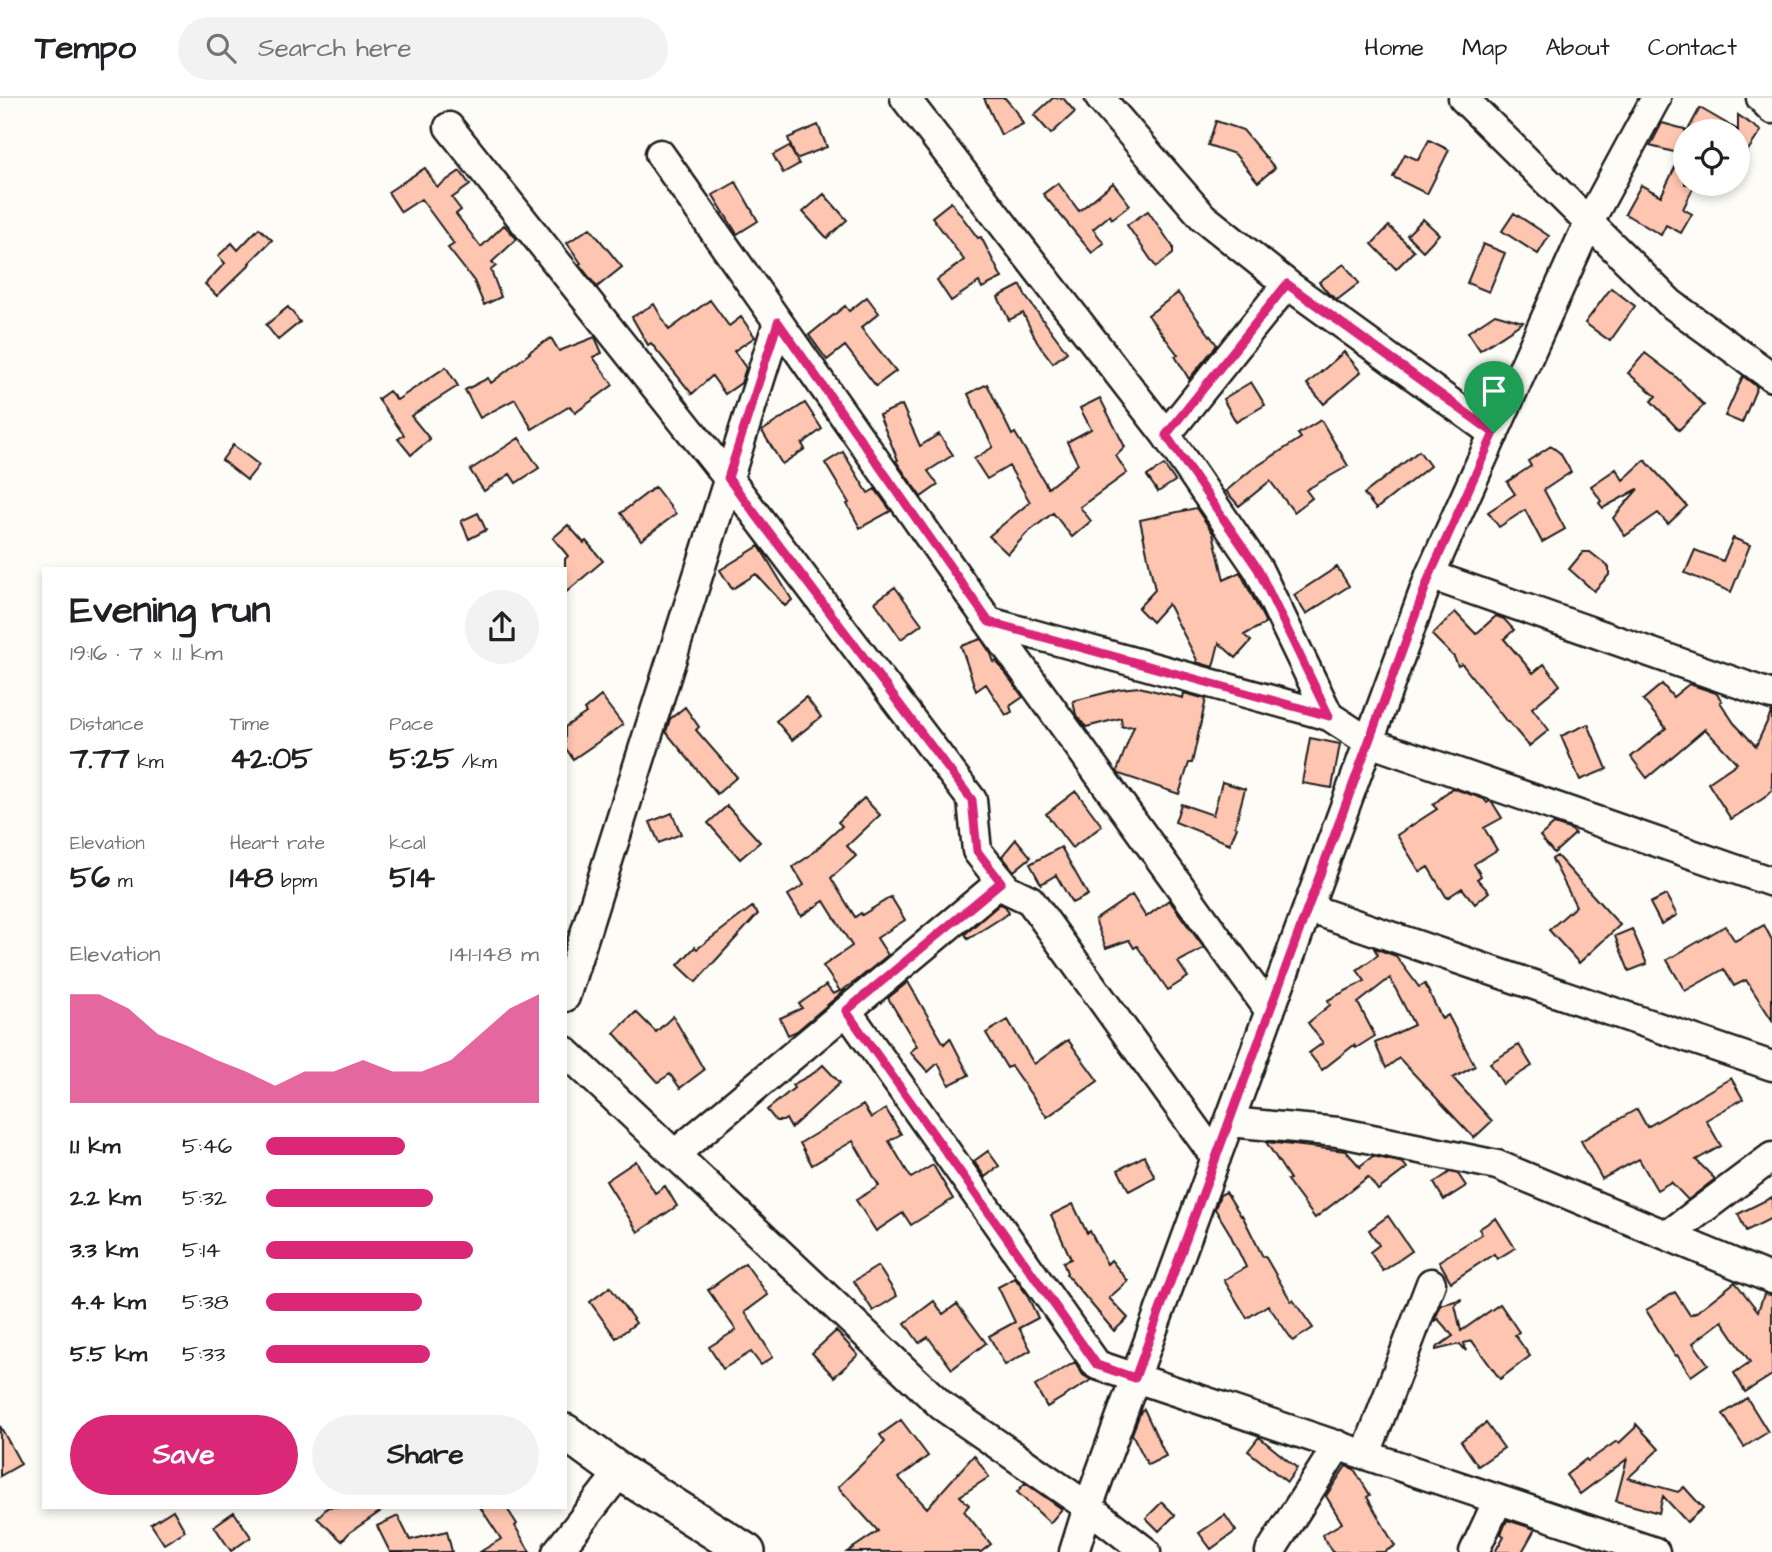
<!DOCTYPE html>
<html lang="en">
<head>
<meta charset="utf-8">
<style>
  :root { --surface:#fff; --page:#f2f2f2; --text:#202124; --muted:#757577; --line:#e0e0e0; --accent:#db2777 }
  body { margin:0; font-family:"Architects Daughter",sans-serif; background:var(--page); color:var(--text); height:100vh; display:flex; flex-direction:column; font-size:26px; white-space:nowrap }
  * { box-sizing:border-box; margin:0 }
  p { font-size:23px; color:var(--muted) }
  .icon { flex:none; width:38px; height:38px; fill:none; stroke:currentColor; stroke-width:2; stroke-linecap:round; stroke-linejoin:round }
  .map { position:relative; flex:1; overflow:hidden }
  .details { position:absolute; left:42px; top:469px; width:525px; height:942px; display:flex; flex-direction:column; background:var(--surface); border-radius:0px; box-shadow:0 4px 10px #0003 }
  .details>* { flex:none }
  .tools { position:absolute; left:1673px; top:21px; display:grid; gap:14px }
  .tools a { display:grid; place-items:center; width:77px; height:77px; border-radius:50%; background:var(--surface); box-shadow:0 4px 10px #0003; font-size:35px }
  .pin { position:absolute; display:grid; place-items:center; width:60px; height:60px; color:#fff; margin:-72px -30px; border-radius:50% 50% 50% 0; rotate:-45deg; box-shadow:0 0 7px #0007 }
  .pin .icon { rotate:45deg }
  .round { display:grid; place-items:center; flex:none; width:74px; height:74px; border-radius:37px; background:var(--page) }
  .summary { display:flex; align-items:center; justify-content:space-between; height:119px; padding:0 28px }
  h1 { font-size:38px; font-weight:700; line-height:52px }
  .figures { display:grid; grid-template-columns:repeat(3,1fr); gap:10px; height:119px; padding:7px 28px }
  .figures div { display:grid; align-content:center }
  .figures b { font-size:30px; font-weight:700 }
  .figures small { font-size:19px; font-weight:400 }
  .figures p { font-size:19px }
  .chart { height:196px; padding:14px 28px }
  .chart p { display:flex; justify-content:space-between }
  .chart svg { width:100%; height:126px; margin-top:7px; fill:var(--accent); opacity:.7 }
  .button { display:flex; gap:14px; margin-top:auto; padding:14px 28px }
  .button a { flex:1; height:80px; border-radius:42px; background:var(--accent); color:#fff; font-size:28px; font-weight:700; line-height:80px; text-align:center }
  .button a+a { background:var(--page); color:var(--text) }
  ul { padding:0 28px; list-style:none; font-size:23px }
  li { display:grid; grid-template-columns:112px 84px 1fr; align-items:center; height:52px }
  li i { height:18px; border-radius:9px; background:var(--accent) }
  header { display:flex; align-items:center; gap:42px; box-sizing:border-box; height:98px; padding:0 35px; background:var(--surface); border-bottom:2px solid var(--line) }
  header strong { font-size:33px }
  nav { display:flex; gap:38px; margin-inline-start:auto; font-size:24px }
  .search { width:490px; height:63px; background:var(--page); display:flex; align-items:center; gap:18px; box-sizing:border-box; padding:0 24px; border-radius:38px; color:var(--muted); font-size:26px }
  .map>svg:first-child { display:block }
</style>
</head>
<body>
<header>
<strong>Tempo</strong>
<div class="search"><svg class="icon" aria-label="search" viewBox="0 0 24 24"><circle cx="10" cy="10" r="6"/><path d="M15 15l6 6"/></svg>Search here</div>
<nav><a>Home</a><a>Map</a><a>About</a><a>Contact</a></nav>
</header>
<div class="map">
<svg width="1772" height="1454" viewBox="0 0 1772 1454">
  <rect width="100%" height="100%" fill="#fdfcf7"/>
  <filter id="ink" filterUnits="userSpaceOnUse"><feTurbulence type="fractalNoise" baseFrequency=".0143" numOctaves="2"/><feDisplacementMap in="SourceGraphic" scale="14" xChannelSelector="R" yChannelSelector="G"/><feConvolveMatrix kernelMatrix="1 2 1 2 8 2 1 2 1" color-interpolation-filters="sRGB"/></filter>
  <g filter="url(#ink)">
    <path fill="#fec6b1" stroke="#1c1c1c" stroke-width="2" d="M984,0h21l12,14 6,12 -22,11z
      M1053,0h10l12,14 -24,22 -17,-19z
      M1700,10l38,22v-15l23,16 -23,34v-34h-53v9l-3,14 -32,-8 12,-23 26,7z
      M1216,23l27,9 32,38 -17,14 -23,-28 -27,-9z
      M818,27l9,22 -31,12 -8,-21z
      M1429,42l20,10 -22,44 -34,-17 12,-23 13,6z
      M789,48l10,18 -16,9 -10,-18z
      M1685,49v37h10l-12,25 9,5 -11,19 -15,-8 -5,10 -36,-21 16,-29 20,11z
      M425,70l12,19 23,-16 10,14 -18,13 9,12 -5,4 25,33 23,-22 13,14 -25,23 4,4 -5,4 10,27 -17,8 -10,-24 -26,-33 6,-4 -33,-45 -20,13 -13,-20z
      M736,84l22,39 -21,13 -24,-39z
      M1058,85l21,28 34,-28 17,22 -18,14 -2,-4 -17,14 11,14 -12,10 -49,-59z
      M824,96l23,26 -20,18 -24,-26z
      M951,104l27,36 3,-1 21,41 -20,10 -3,-6 -28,19 -14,-21 27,-20 -32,-43z
      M1148,113l25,36v7l-17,13 -29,-42z
      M1514,115l35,23 -11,18 -36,-23z
      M1423,121l16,15 -16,17 -16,-16z
      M1389,128l25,25 -18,18 -24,-25z
      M259,130l13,12 -23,23 1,1 -33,32 -12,-12 20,-21 -7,-7 14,-13 6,7z
      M590,130l32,39 -25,20 -18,-23 2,-1 -14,-20z
      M1483,146l22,9 -16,39 -22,-9z
      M1344,166l15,19 -22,17 -9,-7 -9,-11z
      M1021,187l5,12 41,55 -14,11 -16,-21 -14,-29 -14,7 -11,-23z
      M1611,190l24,18 -25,35 -25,-18z
      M1178,195l39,52 -28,34 -14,-23 3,-1 -30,-40z
      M867,199l12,16 -18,15 35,43 -20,15 -31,-40 -18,14 -18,-25 36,-29 4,5z
      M710,202l19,26 12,-9 14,20 -21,14 12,17 -5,15 -16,11 -13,-18 -20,18 -41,-51 -3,2 -16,-28 22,-13 15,26z
      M288,209l12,15 -22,18 -12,-15z
      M1495,216l28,8 -43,28 -12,-18z
      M595,239l7,16 -9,4 20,28 -38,28 -5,-7 -38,23 -17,-30 -35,19 -15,-28 23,-12 3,5 39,-30 -1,-1 22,-14 8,13z
      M1344,254l17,20 -37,32 -17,-20z
      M1645,255l30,23 29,29 -25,25 -28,-29 5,-5 -28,-23z
      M446,269l12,19 -47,30 19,23 -19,16 -13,-16 6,-4 -26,-36 11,-8 8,9z
      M1743,278l14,11 -15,36 -17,-7z
      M1251,284l14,23 -29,17 -13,-23z
      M987,286l25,51 3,-2 33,55 30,-24 -11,-22 24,-13 -11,-21 20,-10 25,49 -9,9 11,17 -47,34 11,14 -19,16 -19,-24 -27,21 -18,20 -19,-18 41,-34 -21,-36 -22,13 -13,-20 19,-12 -25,-53z
      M805,305l17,26 -20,15 3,5 -23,15 -20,-33z
      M902,307l18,41 19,-12 14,21 -25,16 10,14 -17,12 -25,-36 2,-1 -19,-45z
      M1321,322l27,46 -42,24 6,8 -18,14 -24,-31 -31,25 -13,-15 25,-21 50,-32 -3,-4z
      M519,340l20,30 -23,15 -6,-9 -26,17 -14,-21z
      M233,347l26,20 -12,15 -25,-20z
      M1551,348l9,7 11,19 -27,18 21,39 -23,13 -17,-32 -26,17 -11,-15 27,-18 -8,-12 24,-16 -3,-5z
      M1419,353l11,15 -54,43 -12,-15z
      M843,354l25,41 7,-4 16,22 -31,17 -13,-24 2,-1 -24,-40z
      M1645,362l42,46 -19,18 -10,-11 -33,23 -12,-18 25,-29 -35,19 -4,-5 2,-2 -10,-15 25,-17 7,11z
      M1164,367l11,16 -17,11 -11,-16z
      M655,389l21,27 -35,26 -20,-27z
      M1196,410l17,25 11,47 16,-8 26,51 -22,12 7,6 -15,17 -17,-15 -6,24 -17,-5 1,-2 -29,-56 -16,18 -14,-14 17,-18 -15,-70z
      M478,415l8,17 -17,9 -8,-18z
      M568,427l16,18 2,-2 17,20 -38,32v-34l3,-3 -15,-18z
      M1733,440l17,7 -19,47 -46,-19 10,-23 28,11z
      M759,448l33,54 -7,6 -29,-32 -24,15 -12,-19z
      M1583,454h7l19,15v8l-15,16 -25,-22z
      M1337,469l12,19 -43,28 -12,-19z
      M895,489l27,37 -21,15 -26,-37z
      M1455,514l21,22 20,-18 8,3 10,11 -10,9 29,34 11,-9 16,21 -28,23 17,22 -20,16 -21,-25 -1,1 -45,-58 -4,2 -4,-9 -22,-22z
      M981,541l10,15 3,8 2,-1 27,36 -13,9 2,6 -6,3 -20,-31 -10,7 -15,-45z
      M1662,586l11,13 16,-13 27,9 6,8 -2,1 14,21 22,23 16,-35v79l-8,8 -33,21 -23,-36 29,-20 -32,-34 -58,49 -16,-21 35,-29 -23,-28z
      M1139,589l44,11 1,-5 22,6 -14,64h-3l-10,31 -60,-20 -2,-3 17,-45 -12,1 -1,-9 -35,9 -10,-12 -3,-14 47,-12z
      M601,598l22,29 -50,34 -8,-12v-20l21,-14 -2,-3z
      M806,599l15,20 -29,23 -16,-19z
      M685,609l14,20 -3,3 41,47 -20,17 -51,-62 4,-13z
      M1588,626l19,45 -27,11 -19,-44z
      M1310,640l30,6 -8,44 -30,-5z
      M1222,684l23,7 -10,37 2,1 -7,17 -55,-22 6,-18 32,11z
      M1452,690l32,11 3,4 3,-2 2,1 10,16 -18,10 13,22 -23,14 7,12 -4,3 12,13 -14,12 -13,-16 -15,10 -19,-31 -8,5 -23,-37 40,-26 -4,-4z
      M1076,693l26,35 -30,22 -26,-34z
      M864,700l16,17 -33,31 9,10 -25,22 24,39 6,-4 1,2 29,-18 14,23 -28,18 11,17 -32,26 -15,10 5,-2 -49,42 -9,4 -8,-17 22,-10 -3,-4 27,-19 7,9 7,-3 -17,-25 29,-20 -28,-45 -23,15 -13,-21 16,-10 -11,-18 16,-11 33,-30 -4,-4z
      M727,708l33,36 -20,17 -32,-36z
      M672,715l9,21 -22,9 -9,-21z
      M1554,726l18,6 3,4 -21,19 -14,-17z
      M1016,741l15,18 -17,14 -12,-15z
      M1061,749l27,48 -16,8 -16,-28 -15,9 -11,-20z
      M1557,758l63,69 -41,38 -30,-33 27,-24 -24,-47z
      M1132,797l14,22 23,-17 35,48 -26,14 10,15 -20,13 -31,-44 -3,2 -5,-8 -23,8 -11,-28z
      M1666,797l11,20 -16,9 -11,-21z
      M1000,806l5,2 4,7 -41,26 -3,-5z
      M752,809l6,7 -62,68 -18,-17 17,-18 2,2z
      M1764,827l8,15v80l-26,-40 -12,6 -10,-17 -39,22 -18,-31 58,-34 10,15z
      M1632,831l15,35 -18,7 -14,-35z
      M1374,850l22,8 23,31 6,-3 17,35 6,-4 27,51 -22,12 39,43 -18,17 -75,-80 -13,10 -11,-25 39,-18 -24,-47 -32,25 17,33 -19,12 -2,-3 -32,25 -13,-17 14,-10 -15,-20 22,-18 -2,-5 37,-19 -8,-11 21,-15z
      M908,884l36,62 6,-6 19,37 -20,10 -11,-22 -10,9 -18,-20 7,-6 -29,-48z
      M636,914l20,20 17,-16 31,54 -24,18 -10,-14 -12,8 -44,-49z
      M1008,922l26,44 34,-24 30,41 -51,36 -36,-51 -4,2 -21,-35z
      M1519,947l13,21 -29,18 -13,-21z
      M823,967l17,18 -49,45 -5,-9 -3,2h-7l-9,-11 27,-22 -2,-3 22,-12z
      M1731,980l12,21 -37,21 15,26 -25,14 19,19 -27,21 -17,-18 -14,8 -18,-31 -37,20 -21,-38 56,-32 10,18z
      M863,1007l8,13 15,-9 15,25 -12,7 22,37 22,-13 20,34 -42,26 -8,-12 -27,18 -20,-31 23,-14 -26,-45 -41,24 -12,-22z
      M1266,1044l80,9 15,17 -1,-2 13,-10 30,7 4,5 -29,22 -10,-13 -53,41 -28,-38 3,-1z
      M988,1053l11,15 -14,11 -11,-16z
      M1144,1058l11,21 -26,14 -11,-21z
      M636,1063l19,32 10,-7 12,20 -39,26 -32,-51z
      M1450,1074l8,2 8,12 -22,14 -10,-17z
      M1226,1094l15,24 1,-1 21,42 2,-1 26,45 2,-1 20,28 -20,13 -25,-36 -21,13 -23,-38 22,-13 -17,-35 -14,-23 5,-14z
      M1772,1099v21l-26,13 -8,-17z
      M1073,1106l14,29 3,-2 17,33 4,-4 17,21 -19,17 19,20 -14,13 -48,-57 1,-1 -4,-11 8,-3 -20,-44z
      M1388,1118l24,35 -29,20 -13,-19 9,-7 -10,-15z
      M1496,1120l19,30 -18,11 -3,-5 -43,28 -12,-21 43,-27 -3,-5z
      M745,1165l23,32 -23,17 28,45 -12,8 -10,-13 -28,17 -14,-22 27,-17 -28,-40z
      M878,1168l19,30 -24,15 -19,-30z
      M1015,1180l12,17 11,23 -19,10 12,22 -26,15 -16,-29 26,-14 -17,-35z
      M1735,1184l23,29 6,-17 8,1v80l-27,17 -11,-19 16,-11 -28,-41 -29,22 15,21 -17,12 -14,-21 -2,1 -29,-46 29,-18 15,23 3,-2 1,1z
      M610,1189l26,36 -20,15 -26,-36z
      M1462,1201l-7,6 6,26 39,-27 19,28 -4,3 15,21 -30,23 -28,-38 -8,2 2,8 -6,-7 -24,6v-2l17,-12 -15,-17 -4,2 7,-16z
      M934,1203l9,13 14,-10 29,39 -34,26 -24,-32 -9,6 -14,-20z
      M836,1233l22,24 -24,22 -22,-24z
      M1075,1264l8,13 8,5 -44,27 -12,-21z
      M1747,1300l21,34 -24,15 -21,-33z
      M1144,1311l22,47 -18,9 -16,-31 9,-23z
      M901,1322l27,36 -29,22 28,30 47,-53 15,22 -29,19 9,9 -5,6 27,33 -10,8h-134l31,-21 -40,-44 47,-45 -5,-7z
      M1486,1325l18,25 -26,18 -17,-25z
      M1636,1326l23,25 -31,29 50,14 6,-5 19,21 -16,14 -24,-26 -4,17 -43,-12 11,-42 -47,35 -14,-19 20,-16 2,2 29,-20 2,2 16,-15z
      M0,1328l21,38 -21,12z
      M1259,1339l38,31 -10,14 -39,-31z
      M1346,1368l8,3 16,26 -3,2 28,49 -11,6h-52l-10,-17 20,-12 -16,-27z
      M1025,1385l37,26 -12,14 -33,-31z
      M1162,1404l13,13 -16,16 -13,-13z
      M328,1409h59l-38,26 -7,8 -25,-23z
      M480,1409h26l11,17 -2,2 15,26h-50l21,-13z
      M173,1412l12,21 -21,13 -13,-20z
      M234,1414l17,25 -20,14 -17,-25z
      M1225,1417l11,16 -25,18 -12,-16z
      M398,1418l12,24 37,-9 5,21h-62l-13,-26z
      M1507,1422l28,9 -13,23h-27l9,-16 -3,-2z"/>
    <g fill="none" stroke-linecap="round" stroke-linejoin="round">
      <defs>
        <path id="minor" d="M905,0l261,337 92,134 71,147
          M1100,0l103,119 84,67 207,150
          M1463,0l207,205 102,74
          M1761,0l11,11
          M449,29l279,351 244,322 5,51 30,38 23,11 186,258
          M660,56l329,468 281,389
          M1166,337l121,-151
          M1430,477l342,120
          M989,524l340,94 40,26 403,140
          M1308,810l464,158
          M565,899l213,-675
          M847,913l250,354 558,187
          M565,953l377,355 146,101 58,45
          M1229,1024l109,10 159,33 275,114
          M675,1056l326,-272
          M1668,1137l104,-78
          M1366,1356l65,-171
          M557,1454l63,-80
          M1074,1454l14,-45 47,-129 295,-803 159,-353 67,-124
          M1270,1454l68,-107
          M1474,1454l24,-52"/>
        <path id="tertiary" d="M565,1334l55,40 127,80"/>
      </defs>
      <use href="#minor" stroke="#1c1c1c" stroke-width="33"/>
      <use href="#tertiary" stroke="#1c1c1c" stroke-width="40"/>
      <use href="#minor" stroke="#fdfcf7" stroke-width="28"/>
      <use href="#tertiary" stroke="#fdfcf7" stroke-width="35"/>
    </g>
  </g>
  <g fill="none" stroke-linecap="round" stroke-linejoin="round" filter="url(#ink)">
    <defs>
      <path id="route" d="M1287,186l207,149 -64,142 -295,803 -38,-13 -251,-354 155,-129 -24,-31 -5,-51 -244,-322 50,-156 211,300 340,94 -71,-147 -92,-134z"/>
    </defs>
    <use href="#route" stroke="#fff" stroke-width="14"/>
    <use href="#route" stroke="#db2777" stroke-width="9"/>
  </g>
</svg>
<div class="tools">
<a><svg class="icon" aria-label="locate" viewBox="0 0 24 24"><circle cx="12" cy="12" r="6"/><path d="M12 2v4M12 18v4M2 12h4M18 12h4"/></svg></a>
</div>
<div class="pin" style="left:1494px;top:335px;background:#1e9e55"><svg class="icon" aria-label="arrive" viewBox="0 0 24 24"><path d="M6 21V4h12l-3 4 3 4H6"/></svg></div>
<section class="details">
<div class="summary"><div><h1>Evening run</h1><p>19:16 · 7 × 1.1 km</p></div><a class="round"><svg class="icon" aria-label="share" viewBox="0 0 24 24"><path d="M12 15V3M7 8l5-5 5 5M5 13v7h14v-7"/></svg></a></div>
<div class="figures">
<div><p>Distance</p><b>7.77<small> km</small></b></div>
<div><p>Time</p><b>42:05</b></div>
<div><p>Pace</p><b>5:25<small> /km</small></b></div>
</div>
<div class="figures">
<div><p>Elevation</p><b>56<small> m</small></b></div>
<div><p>Heart rate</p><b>148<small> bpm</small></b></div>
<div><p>kcal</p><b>514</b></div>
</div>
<div class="chart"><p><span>Elevation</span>141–148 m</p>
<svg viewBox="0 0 160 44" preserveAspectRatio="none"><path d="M0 44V6L10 6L20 11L30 20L40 24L50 29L60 33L70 38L80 33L90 33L100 29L110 33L120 33L130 29L140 20L150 11L160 6V44z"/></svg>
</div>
<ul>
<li><b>1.1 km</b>5:46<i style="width:51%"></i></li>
<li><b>2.2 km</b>5:32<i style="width:61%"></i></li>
<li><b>3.3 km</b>5:14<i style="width:76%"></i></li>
<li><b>4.4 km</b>5:38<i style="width:57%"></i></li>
<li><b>5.5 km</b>5:33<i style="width:60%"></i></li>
</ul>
<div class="button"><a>Save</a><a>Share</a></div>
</section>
</div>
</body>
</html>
